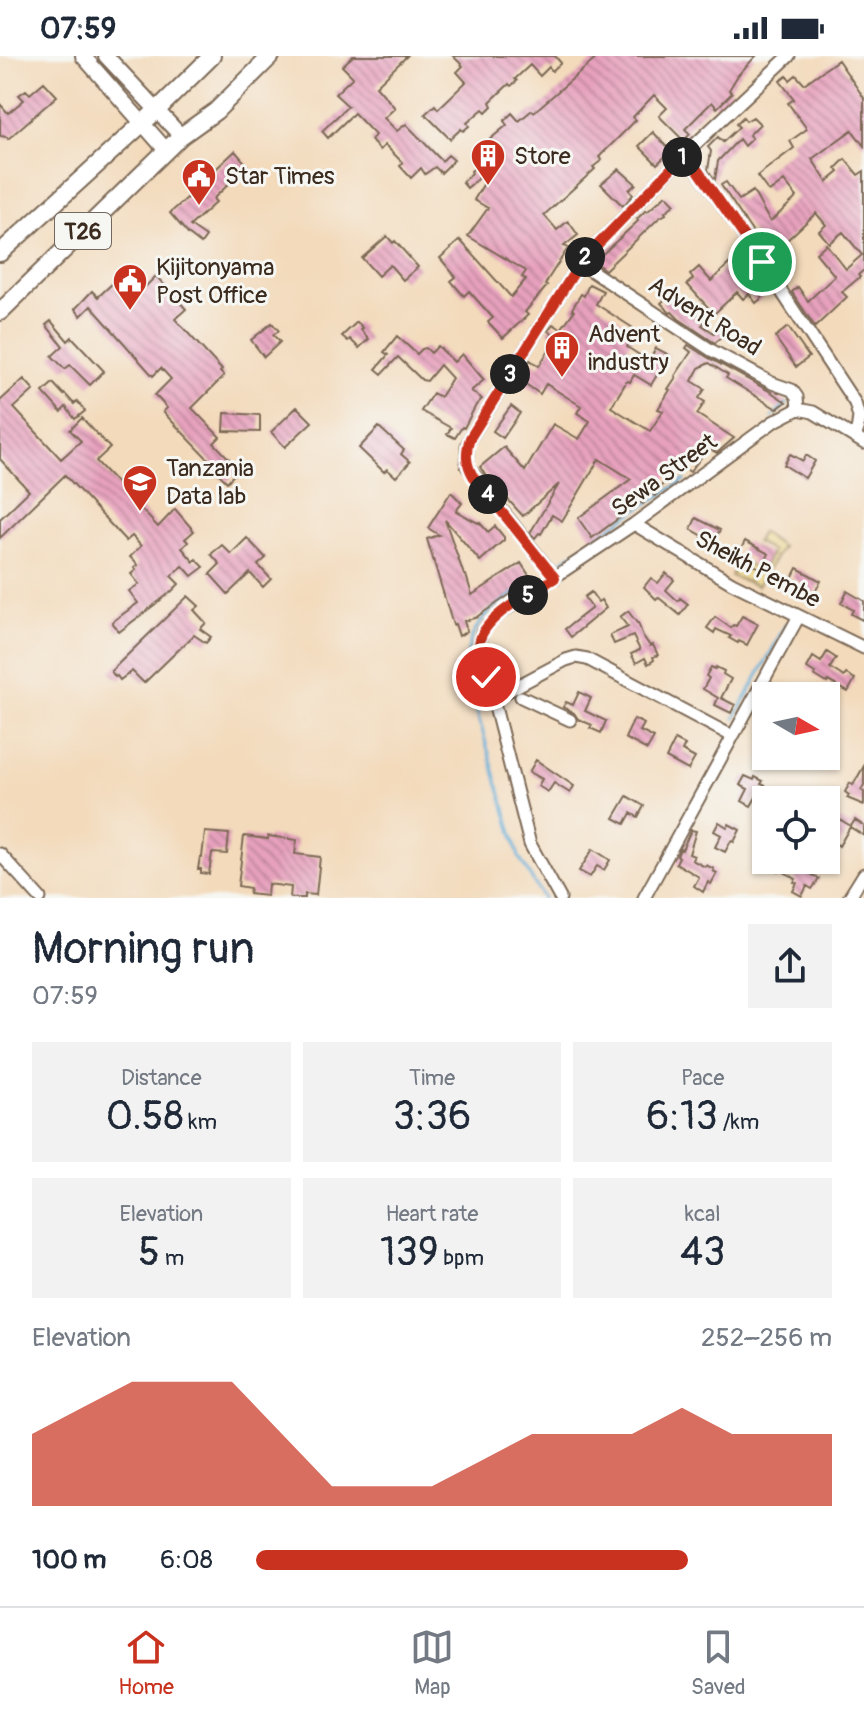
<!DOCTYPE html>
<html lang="en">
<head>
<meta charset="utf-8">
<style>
  :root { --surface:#fff; --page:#f2f2f3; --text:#1f2937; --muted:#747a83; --line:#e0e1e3; --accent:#c8321e }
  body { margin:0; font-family:Pangolin,sans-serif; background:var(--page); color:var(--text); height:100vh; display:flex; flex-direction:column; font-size:30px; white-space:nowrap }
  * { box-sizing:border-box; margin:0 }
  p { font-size:26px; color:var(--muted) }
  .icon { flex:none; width:44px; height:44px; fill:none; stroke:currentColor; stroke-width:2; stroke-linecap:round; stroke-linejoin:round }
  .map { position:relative; height:842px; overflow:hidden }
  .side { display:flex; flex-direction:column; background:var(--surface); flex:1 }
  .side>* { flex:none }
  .needle { width:52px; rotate:99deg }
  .buttons { position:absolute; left:752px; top:626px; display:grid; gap:16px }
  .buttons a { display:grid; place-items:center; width:88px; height:88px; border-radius:0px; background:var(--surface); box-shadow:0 2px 6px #0004; font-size:40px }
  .pin { position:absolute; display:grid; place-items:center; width:68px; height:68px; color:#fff; margin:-34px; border:4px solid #fff; border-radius:50%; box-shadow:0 2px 8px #0007 }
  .km { position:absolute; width:40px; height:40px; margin:-20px; border-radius:50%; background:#222; color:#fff; font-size:22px; line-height:40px; text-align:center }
  .round { display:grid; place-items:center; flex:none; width:84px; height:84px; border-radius:0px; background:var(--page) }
  .headline { display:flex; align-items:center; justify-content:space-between; height:136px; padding:0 32px }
  h1 { font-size:44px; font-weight:600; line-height:60px }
  .metrics { display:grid; grid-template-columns:repeat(3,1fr); gap:12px; height:136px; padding:8px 32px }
  .metrics div { display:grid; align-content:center; border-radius:0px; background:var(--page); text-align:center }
  .metrics b { font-size:40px; font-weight:600 }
  .metrics small { font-size:22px; font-weight:400 }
  .metrics p { font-size:22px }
  .chart { height:224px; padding:16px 32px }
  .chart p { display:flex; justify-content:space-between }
  .chart svg { width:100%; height:144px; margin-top:8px; fill:var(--accent); opacity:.7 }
  ul { padding:0 32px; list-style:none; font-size:26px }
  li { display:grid; grid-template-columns:128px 96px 1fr; align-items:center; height:60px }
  li i { height:20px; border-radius:10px; background:var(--accent) }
  .status { display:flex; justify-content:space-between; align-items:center; height:56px; padding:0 40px; background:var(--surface); direction:ltr }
  .status svg { height:22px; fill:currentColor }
  .tabs { display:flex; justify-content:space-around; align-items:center; height:112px; border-top:2px solid var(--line); background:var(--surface); font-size:22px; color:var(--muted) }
  .tabs a { display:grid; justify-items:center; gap:4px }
  .tabs .active { color:var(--accent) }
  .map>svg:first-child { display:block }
</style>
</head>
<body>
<div class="status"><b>07:59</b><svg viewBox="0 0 49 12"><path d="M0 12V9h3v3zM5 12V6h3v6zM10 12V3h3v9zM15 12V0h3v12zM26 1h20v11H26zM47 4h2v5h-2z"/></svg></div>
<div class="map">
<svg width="864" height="842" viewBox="0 0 864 842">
  <defs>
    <pattern id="sand-dots" width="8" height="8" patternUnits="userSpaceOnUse" patternTransform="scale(2)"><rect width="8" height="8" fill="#eeda9e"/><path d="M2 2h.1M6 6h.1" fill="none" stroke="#cdbb88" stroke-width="1.8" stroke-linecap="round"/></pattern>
    <pattern id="building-back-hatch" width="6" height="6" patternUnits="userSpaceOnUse" patternTransform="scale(2)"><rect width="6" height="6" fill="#e7a1bd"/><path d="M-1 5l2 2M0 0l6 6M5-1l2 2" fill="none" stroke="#bc8399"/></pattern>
  </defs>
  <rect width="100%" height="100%" fill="#f6f6f2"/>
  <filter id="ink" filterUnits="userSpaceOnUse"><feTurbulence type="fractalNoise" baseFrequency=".0125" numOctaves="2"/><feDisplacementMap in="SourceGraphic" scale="16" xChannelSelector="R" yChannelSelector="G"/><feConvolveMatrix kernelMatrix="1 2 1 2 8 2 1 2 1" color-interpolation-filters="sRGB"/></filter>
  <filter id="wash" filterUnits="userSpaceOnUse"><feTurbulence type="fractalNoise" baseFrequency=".006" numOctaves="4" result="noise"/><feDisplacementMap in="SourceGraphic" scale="32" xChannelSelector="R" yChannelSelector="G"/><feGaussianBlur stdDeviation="1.8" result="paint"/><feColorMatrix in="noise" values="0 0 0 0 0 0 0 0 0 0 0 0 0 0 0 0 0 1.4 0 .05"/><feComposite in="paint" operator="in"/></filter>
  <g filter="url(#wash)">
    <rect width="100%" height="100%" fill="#f3dabb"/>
    <path fill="url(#sand-dots)" stroke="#94825e" stroke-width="2" d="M761,476l21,15 -25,39 -26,-10 9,-17 20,14 12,-22 -16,-9z"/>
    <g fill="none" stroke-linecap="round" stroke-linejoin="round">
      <path stroke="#5caad6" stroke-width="3" d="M772,361l15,-14
        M558,508l69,-48 58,-36
        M536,524c-28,18 -61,34 -68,70 -2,10 0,21 0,31l51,176 24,41
        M735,662l51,-94"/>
    </g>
    <g id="blocks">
      <path fill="url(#building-back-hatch)" d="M353,0h54l-31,30 19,22 -11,10 13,13 9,-7 36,37 6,-6 6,5 -13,13 -6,-6 -10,7 -4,-6 -10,10 -11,-12 3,-3 -18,-18 -5,5 -7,-7 -2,-3 4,-5 -21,-22 -26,25 -6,-7 26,-25 -13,-12 18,-17 -11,-11z
        M453,0h102l6,7 -9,8 -3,-4 -9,9 -10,-11 -15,14 2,2 -6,5 -2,-2 -19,18 2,4 -6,6 -3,-3 -16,14 2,3 -6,5 -2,-2 -11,10 -25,-25 10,-9 3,4 28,-27 -9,-10 6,-6z
        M599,0h157l-18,19 -9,15 3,3 -15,15 -5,-6 -27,27 5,5 -6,7 -25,-25 8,-8 -13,-13 -21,22 3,3 -37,37 3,3 -9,7 2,2 -51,46 13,15 11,-9 10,14 -14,11 4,2 -20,31 -3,6 2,1 -22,26 3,3 -25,23 -15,-16 5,-4 -24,-27 -5,5 -13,-15 5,-4 -16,-19 20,-18 51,57 15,-18 -4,-2 4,-6 -58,-35 20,-28 -14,-8 22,-37 -29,25 -5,-6 10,-9 -1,-2 27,-23 -10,-7 19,-16 -3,-4 8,-8 7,8 13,-11 2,2z
        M838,4l26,38v48l-12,-16 -40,29 15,23 12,-10 -3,-4 9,-9 13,16 6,-4v99l-6,5 2,2 -18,15 5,5 -32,30 -23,-35 6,-5 10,14 27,-25 -19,-23 10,-9 20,25 16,-14 -19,-23 -14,11 -10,-12 7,-6 -10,-12 -47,44 -48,-72 5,-3 13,18 14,-9 17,31 27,-25 -13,-16 -15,11 -12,-16 37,-28 -4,-7 17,-12 -19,-26 6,-4 -14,-18 7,-5 3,4 6,-5 8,9z
        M44,26l13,14 -49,43 -1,-2 -7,-1v-32l8,9 16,-13 -5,-5 7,-5 4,4z
        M743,61l3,4 7,-4 7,7 -11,11 3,3 -8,8 -5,-7 -21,22 -3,19 -7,-10 3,-19 -3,-4 10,-10 5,5 16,-15 -3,-3z
        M653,76l18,19 -14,13 -18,-18z
        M235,95l13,15 -35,33 3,3 -26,24 16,11 -5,7 -13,-10 -18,-21 35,-31 -2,-1z
        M619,113l17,15 -7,6 4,5 -10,11 -22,-22z
        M666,139l9,9 -10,8 1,2 -7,4 -54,52 -11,-8 44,-41 -1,-2 9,-9 1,2z
        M387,180l6,7 2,-2 23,26 -15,13 -13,-15 -12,11 -16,-18z
        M732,205l21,22 9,15 -6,5 -7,-9 -6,5 -6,-7 -23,22 -27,-30 6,-5 -3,-4 9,-8 12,14z
        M137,220l9,10 10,-10 30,33 -11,10 47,51 -2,2 4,4 -32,32 28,29 -6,6 25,26 -12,13 -17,-17 2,-2 -49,-51 4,-4 -12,-13 16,-16 -10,-11 -8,8 -62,-70 -10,10 -6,-7 17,-18 6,6 16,-15 8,8z
        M589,228l14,7 -7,13 40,26 -9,17 22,14 7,-13 13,7 -18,30 -17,-10 -4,7 -3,-1 -16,26 39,24 13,-20 -5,-2 12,-19 -2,-1 8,-12 -1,-1 16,-24 -5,-4 2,-3 19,12 64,35 15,10 -9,7 -51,-31 2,-3 -19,-12 -10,5 -7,13 13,8 -6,9 6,4 -8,12 37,24 -17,15 -9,-5 -18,24 -14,-9 -21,33 -5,-3 -7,11 -2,-2 -49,36 -14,-20 53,-39 -32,-20 -37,62 -10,-6 -11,19 -2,-1 -4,5 -5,-5 29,-49 -36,32 -33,-36 -1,1 -9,-14 24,-20 21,24 28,-47 26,15 11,-18 -13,-8 4,-7 -35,-22 -6,10 -20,-14 7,-9 -3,-2 6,-9 9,6 18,-29 -9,-6 5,-7 8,5 13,-18 -2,-2 9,-15 3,2z
        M674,235l31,31 -3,3 12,8 12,-11 6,6 -17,15 -36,-24 -7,-7 -2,1 -9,-10z
        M51,265l17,20 4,-4 32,34 -14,14 -20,-20 -5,4 -13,-13 11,-10 -17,-21z
        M357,266l6,6 -2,2 8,9 -10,9 -9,-9 -2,2 -6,-5z
        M272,267l7,8 -6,4 7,7 -16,15 -13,-17z
        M788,271l21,30 -13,10 -21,-30z
        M397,280l20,18 5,-5 4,-1 5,5 7,-7 16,16 8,-8 22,26 -13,11 11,8 -6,6 -12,23 -2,-1 -7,11 -8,-4 4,-6 -30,-17 12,-18 7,4 12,-19 -12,-13 -13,16 -5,-1 -24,-23 -16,17 -6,-5 12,-14 -4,-3z
        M24,323l10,11 -20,18 47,51 20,-18 -11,-11 12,-12 28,30 -14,13 62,66 17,-18 19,22 -9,8 3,3 -6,6 12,14 2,-3 8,8 -12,9 -9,-10 -12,10 8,8 -8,8 -52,40 -7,-10 26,-19 -9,-12 10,-7 -8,-10 5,-4 -2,-2 4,-3 -8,-8 11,-11 -9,-10 -6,5 -61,-66 -65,63v-19l29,-28 -29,-32v-58z
        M53,327l11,12 1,-1 9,10 3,-3 8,10 -10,8 -9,-12 -5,5 -18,-20z
        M511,350l9,7 -17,25 -10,-7z
        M297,351l15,15 -27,25 -14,-15z
        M225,357l35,2v17l-36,-1z
        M379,371l25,23 -3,4 9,8 -14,15 -9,-8 -3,3 -25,-24z
        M790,398l13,7 3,-6 9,6 -10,17 -21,-13z
        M451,436l11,11 -6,8 22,12 1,-1 9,10 7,-6 9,11v3l-24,21 -35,-41 19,55h2l6,20 49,-32 11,17 -54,36v1l-14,4 3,10 -8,5 -4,-12 -2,1 -26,-86 12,-4 -11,-7z
        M696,462l24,12 -10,18 -10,-6 3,-6 -12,-7z
        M247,482l19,20 -8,7 13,14 -8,8 -13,-14 -22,21 -18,-20 10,-10 -9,-10 11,-9 9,9z
        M745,485l24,13 -8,15 -11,-6 2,-4 -13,-6z
        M797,512l24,13 -10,18 -11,-6 4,-8 -12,-7z
        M666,517l8,7 -8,10 12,11 2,-3 8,6 -8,11 -22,-18 -2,2 -12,-12 7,-9 7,5z
        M847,535l17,10v15l-2,4 -11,-6 2,-4 -12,-7z
        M591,536l7,10 3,-2 5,8 -35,29 -6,-8 27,-21 -8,-11z
        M188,540l11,10 -5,4 12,13 -6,6 11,8 -5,6 -12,-8 -50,48 -12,-12 -12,9 -3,-4 -2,1 -4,-6z
        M628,555l9,12h1l5,13 7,10 3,-1 5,10 -5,2 1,3 -6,4 -3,-6 -9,5 -5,-9 9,-4 -7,-14 -19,8 -4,-9 18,-8 -8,-10z
        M742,560l16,8 -11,21 -8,-4 -1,2 -9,-5 2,-2 -15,-7 -2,4 -7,-5 8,-11 16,11 2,-3 3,1z
        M827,596l9,6 -6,10 14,9 2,-3 9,5 -7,13 -20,-11 -1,2 -13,-8 1,-2 -8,-5 6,-11 8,5z
        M711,611l4,2 1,-2 8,4 -1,3 8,5 -10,19 14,7 -4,8 -16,-8 3,-7 -15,-9 6,-11 -3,-2z
        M579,636l12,6 -6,13 21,10 -5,12 -11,-5 2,-3 -14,-6 -4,-6 -11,-6 3,-5 7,3z
        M634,663l10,5 -4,7 14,7 -7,12 -22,-12z
        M675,684l10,5 -3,6 13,7 -7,12 -22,-12z
        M536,704l38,26 -4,7 -16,-10 -6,9 -10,-6 4,-7 -13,-7z
        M864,710v19l-3,5 3,2v13l-17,-7 2,-3 -4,-3 5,-9 3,2z
        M745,720l9,4 1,-3 8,4 -2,3 5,2 -5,10 -3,-2 -7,12 -9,-5 6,-12 -8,-4z
        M627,740l17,10 -6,11 -7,-4 -6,11 -11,-6z
        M832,759l19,11 4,-6 9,6v10l-14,-9 -11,19 -8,-6 -5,8v-22z
        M719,766l8,5 2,-3 11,6 -6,12 -3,-1 -6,11 -10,-5 6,-12 -7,-4z
        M691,774l5,1 -7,23 5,2 -2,4 13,7 1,-2 8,4 -1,2 4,2 -6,11 -3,-2 -5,10 -9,-6 5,-9 -23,-14 3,-6 -2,-1 3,-7 2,1z
        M205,776l24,2 -2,20 -15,-1 -3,21 -8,-1v-4h-3l2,-12h2z
        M244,780l24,3v-3l29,4 -2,14 25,3 -4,38 -11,-1v4h-15l1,-11 -23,-3 -1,12 -18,-2 1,-6 -12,-2z
        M593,793l17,11 -6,10 -7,-4 -7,11 -11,-6z
        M776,804h9l16,9 6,-9h2l7,5 -5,9 8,5 -7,10 -5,-3 -5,10 -9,-5 4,-8 -3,-1 2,-3 -15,-9 -2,2 -7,-4z"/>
    </g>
  </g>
  <g filter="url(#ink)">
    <use href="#blocks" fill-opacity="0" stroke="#7b6855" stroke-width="2"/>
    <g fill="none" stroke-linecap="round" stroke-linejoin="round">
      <defs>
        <path id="minor" d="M686,97l76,109 93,141 4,14 -3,21
          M580,207l131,87 61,33 20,7 5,7 1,12
          M798,353l15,3 51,31
          M634,468l98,59 132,65
          M555,522l-88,-112v-20l3,-8 110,-175 106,-110 103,-97
          M521,641l49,23
          M493,643l73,-39 10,-3 11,2 145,77
          M0,798l40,44
          M560,842l-30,-54 -37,-145 -11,-34 -3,-21 3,-11 5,-7 12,-12 135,-90 139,-102 25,-13
          M644,842l155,-282
          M849,842l15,-24"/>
        <path id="major" d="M83,0l83,94
          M106,0l75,80"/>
        <path id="highway" d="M0,197l156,-142 56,-55
          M0,256l181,-176 35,-25 55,-55"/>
      </defs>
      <use href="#minor" stroke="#7b6855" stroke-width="15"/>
      <use href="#major" stroke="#7b6855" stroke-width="18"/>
      <use href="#highway" stroke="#7b6855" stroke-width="20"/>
      <use href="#minor" stroke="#fff" stroke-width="11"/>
      <use href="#major" stroke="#fff" stroke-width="14"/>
      <use href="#highway" stroke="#fff" stroke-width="16"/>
    </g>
  </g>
  <g fill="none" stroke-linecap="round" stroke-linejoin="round" filter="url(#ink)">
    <defs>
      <path id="route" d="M486,621c-4,-10 -7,-22 -7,-32 2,-28 54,-53 76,-67l-82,-102c-7,-12 -8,-23 -3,-38l110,-175 106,-110 76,109"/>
    </defs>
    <use href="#route" stroke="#fff" stroke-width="16"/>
    <use href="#route" stroke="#c8321e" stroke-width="10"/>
  </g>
  <defs>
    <symbol id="building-pin" viewBox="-11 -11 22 30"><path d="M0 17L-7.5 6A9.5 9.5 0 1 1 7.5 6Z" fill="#c8321e" stroke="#f6f6f2"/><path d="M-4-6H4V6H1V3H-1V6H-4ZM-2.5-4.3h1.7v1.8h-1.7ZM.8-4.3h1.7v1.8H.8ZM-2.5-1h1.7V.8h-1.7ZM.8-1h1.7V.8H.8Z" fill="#fff"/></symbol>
    <symbol id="civic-pin" viewBox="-11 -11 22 30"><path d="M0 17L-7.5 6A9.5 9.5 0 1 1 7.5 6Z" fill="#c8321e" stroke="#f6f6f2"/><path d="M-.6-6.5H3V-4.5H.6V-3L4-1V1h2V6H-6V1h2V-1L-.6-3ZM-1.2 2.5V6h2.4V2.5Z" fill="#fff"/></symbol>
    <symbol id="university-pin" viewBox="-11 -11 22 30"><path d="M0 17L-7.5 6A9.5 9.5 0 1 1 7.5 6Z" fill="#c8321e" stroke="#f6f6f2"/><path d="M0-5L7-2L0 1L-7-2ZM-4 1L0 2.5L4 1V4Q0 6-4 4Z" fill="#fff"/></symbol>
  </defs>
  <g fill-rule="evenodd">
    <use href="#building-pin" x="468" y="80" width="40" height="54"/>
    <use href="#civic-pin" x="179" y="100" width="40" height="54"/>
    <use href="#civic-pin" x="110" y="205" width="40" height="54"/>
    <use href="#building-pin" x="542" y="272" width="40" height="54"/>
    <use href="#university-pin" x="120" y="406" width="40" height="54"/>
  </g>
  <g text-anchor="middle" stroke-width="6" stroke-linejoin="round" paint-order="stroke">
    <rect fill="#f6f6f2" stroke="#73675e" stroke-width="2" x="55" y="157" width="56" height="36" rx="6"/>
    <g font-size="22" font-weight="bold" fill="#3b2a1e">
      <text x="83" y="183">T26</text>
    </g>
    <g font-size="24" fill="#3b2a1e" stroke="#f6f6f2" text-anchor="start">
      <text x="514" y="108">Store</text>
      <text x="225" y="128">Star Times</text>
      <text x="156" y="219">Kijitonyama<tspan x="156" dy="28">Post Office</tspan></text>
      <text x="588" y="286">Advent<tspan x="588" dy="28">industry</tspan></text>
      <text x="166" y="420">Tanzania<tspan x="166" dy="28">Data lab</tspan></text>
    </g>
    <g font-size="24" fill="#3b2a1e" stroke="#f6f6f2">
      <text transform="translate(705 260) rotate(32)" y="8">Advent Road</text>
      <text transform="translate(664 419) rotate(-36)" y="8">Sewa Street</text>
      <text transform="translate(758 513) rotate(28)" y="8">Sheikh Pembe</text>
    </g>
  </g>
</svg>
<div class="buttons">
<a><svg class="needle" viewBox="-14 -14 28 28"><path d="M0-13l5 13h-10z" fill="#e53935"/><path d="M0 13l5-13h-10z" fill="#747a83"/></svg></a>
<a><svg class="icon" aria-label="locate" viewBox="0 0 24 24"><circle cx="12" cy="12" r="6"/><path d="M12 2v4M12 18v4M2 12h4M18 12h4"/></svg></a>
</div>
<div class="pin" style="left:762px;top:206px;background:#1e9e55"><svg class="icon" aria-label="arrive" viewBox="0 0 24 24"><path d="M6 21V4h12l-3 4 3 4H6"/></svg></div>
<div class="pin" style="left:486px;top:621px;background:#d93025"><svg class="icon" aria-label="check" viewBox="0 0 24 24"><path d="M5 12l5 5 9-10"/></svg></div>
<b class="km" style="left:682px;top:101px">1</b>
<b class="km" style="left:585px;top:201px">2</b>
<b class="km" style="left:510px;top:318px">3</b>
<b class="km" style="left:488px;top:438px">4</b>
<b class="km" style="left:528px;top:539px">5</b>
</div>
<section class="side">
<div class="headline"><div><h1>Morning run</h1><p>07:59</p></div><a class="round"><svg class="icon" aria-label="share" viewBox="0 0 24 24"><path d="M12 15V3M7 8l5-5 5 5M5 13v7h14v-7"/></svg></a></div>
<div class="metrics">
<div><p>Distance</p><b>0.58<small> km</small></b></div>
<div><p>Time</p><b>3:36</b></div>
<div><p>Pace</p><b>6:13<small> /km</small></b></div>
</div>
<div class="metrics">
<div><p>Elevation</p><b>5<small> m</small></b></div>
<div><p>Heart rate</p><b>139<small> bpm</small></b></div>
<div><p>kcal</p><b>43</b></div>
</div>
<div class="chart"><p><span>Elevation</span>252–256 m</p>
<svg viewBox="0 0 160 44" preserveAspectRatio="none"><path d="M0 44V22L10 14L20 6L30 6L40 6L50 22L60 38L70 38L80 38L90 30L100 22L110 22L120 22L130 14L140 22L150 22L160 22V44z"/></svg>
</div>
<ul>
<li><b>100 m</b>6:08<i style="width:75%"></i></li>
</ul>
</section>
<nav class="tabs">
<a class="active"><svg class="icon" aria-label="home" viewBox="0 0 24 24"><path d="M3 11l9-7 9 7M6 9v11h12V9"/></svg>Home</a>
<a><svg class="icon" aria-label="map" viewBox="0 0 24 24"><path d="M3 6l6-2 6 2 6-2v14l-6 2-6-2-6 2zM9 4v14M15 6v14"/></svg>Map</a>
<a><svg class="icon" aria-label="saved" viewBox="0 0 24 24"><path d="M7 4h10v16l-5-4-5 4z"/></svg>Saved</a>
</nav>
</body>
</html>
